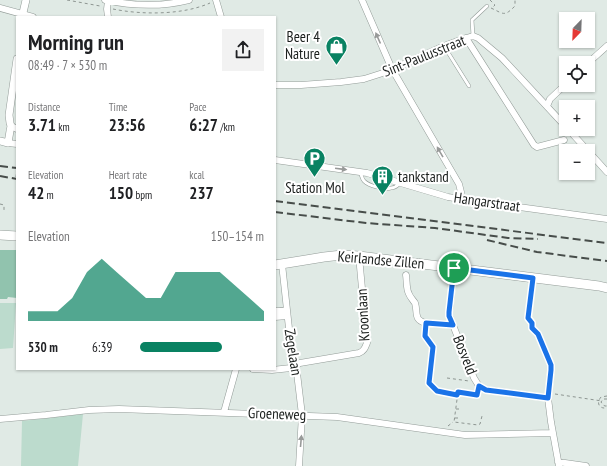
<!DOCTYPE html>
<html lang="en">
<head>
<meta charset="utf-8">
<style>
  :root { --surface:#fff; --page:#f2f2f2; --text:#202124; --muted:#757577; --accent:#098262 }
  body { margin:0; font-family:"PT Sans Narrow",sans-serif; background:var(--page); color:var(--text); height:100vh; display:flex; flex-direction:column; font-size:15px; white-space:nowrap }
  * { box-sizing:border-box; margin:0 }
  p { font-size:13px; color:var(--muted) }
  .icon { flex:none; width:22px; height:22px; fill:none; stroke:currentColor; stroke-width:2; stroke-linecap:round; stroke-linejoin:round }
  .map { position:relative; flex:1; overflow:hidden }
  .sheet { position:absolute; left:16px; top:16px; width:260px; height:354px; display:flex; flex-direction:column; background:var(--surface); border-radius:0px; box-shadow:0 1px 3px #0004 }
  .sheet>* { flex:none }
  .needle { width:26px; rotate:203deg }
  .buttons { position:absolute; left:559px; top:12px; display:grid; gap:8px }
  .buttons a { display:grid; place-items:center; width:36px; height:36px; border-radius:0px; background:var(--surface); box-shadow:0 1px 3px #0004; font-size:20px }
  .pin { position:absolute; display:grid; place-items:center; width:34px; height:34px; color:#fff; margin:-17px; border:2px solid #fff; border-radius:50%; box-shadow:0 1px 4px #0007 }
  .round { display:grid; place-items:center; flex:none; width:42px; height:42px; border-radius:0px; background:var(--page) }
  .headline { display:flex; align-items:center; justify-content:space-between; height:68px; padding:0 12px }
  h1 { font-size:22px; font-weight:600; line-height:30px }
  .figures { display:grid; grid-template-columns:repeat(3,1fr); gap:6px; height:68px; padding:4px 12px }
  .figures div { display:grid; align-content:center }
  .figures b { font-size:17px; font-weight:600 }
  .figures small { font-size:11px; font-weight:400 }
  .figures p { font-size:11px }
  .chart { height:112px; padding:8px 12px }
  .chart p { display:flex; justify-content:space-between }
  .chart svg { width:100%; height:72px; margin-top:4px; fill:var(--accent); opacity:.7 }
  ul { padding:0 12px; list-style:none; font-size:13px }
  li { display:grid; grid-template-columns:64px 48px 1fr; align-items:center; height:30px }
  li i { height:10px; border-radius:5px; background:var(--accent) }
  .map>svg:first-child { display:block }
</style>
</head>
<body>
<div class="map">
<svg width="607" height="466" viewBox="0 0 607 466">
  <rect width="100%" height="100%" fill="#e0eae5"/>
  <path fill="#bcdbcd" d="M0,303h16l-3,45 -13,1z
    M83,414l-5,52h-57l1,-45z"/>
  <path fill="#91c3ae" d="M0,250h17v48l-9,-1 -1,2h-7z"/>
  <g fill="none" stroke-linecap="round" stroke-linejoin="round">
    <defs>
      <path id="service" d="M473,36l-1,-16 15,-14
        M444,46l25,40
        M360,172c1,2 2,7 4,9 5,5 20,9 27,7 3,0 6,-2 8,-4"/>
      <path id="minor" d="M105,0c28,6 56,7 84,0
        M216,0l5,17
        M362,0l30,69 67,115 2,8 -1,7
        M108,1l-1,8 1,8
        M0,8l33,9
        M466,38l68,107 3,2 4,-1 23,-6
        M588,63l19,-17
        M275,85h26l40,-3 23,-3 22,-7 58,-26 16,-6 13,-4 5,2 24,20 64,69
        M547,106l3,-7 16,-15
        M11,126l6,3
        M568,129l39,43
        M8,143l9,1
        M275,160l92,13 81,24 12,2 147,20
        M282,264l10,92 5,17 5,42 -3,51
        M454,268l-5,47 25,63 5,8 7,4 62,8
        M406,275c1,6 0,14 3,19 1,3 4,6 6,9 3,9 -2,17 11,20l27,2
        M275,311l12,-1
        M275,317l12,-1
        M538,334l13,31v5l-3,28 3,24 8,44
        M253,369l19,1 19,-2 9,-5 59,-10c5,-2 6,-5 8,-10l-8,-87
        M224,412l12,-43
        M0,419l46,-4 43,-5 30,-1 218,8 128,18 88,-2
        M558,462l28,4"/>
      <path id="tertiary" d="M22,17l4,-17
        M0,141l8,2 2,-12 1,-5 -1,-3 -1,-8 8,-56"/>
      <path id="primary" d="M0,235l17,1
        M275,265l49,-8 18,-2 17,1 240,30 8,2"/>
    </defs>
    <use href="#service" stroke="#939c98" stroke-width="4"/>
    <use href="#minor" stroke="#939c98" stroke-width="7"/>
    <use href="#tertiary" stroke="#939c98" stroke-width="8"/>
    <use href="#primary" stroke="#939c98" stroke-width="10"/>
    <path stroke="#8d9591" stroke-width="1" stroke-dasharray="3 3" stroke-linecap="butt" d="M67,0l33,6
      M490,0l5,5 -3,3
      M491,8c13,6 13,9 24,-2v-6
      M113,9c29,6 70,6 97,-6
      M16,177l1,-7
      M0,204l4,1v7
      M532,286l-4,32 4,5v5l2,2
      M426,329l-1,7 8,11 -4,36 8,8 20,4
      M434,347h3
      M432,365h3
      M447,378l22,3
      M477,392v3l-19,-3 -4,30 24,3 2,-1 2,-8
      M555,394l47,7
      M607,396l-6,1c-5,6 -2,12 6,11
      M607,399h-4l-2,3 2,3 2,1h2
      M456,409h4
      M455,418h4
      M448,426l5,-4"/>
    <use href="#service" stroke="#fff" stroke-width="3"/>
    <use href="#minor" stroke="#fff" stroke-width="6"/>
    <use href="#tertiary" stroke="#fff" stroke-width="7"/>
    <use href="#primary" stroke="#fff" stroke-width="9"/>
    <path stroke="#474d4a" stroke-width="2" stroke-dasharray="8 4" stroke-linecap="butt" d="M0,166l17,2
      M0,176l17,3
      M275,201l332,42
      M275,212l91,11 69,5 73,10 30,1
      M487,240l50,12 70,9"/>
  </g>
  <defs><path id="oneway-solid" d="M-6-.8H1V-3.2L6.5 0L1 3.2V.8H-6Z"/></defs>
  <g fill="#989a99">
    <use href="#oneway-solid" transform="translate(378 38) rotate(-114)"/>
    <use href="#oneway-solid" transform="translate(440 152) rotate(-120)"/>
    <use href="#oneway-solid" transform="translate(341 169) rotate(7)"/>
    <use href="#oneway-solid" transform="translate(301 441) rotate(-85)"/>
  </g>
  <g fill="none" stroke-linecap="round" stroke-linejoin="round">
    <defs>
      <path id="route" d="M454,268l79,10 -5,40 4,5v5l6,6 13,31v5l-3,28 -62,-8 -7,-4 -2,9 -19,-3 -1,3 -20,-4 -8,-8 4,-36 -8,-11 1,-13 27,2 -4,-9v-4z"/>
    </defs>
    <use href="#route" stroke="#fff" stroke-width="8"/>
    <use href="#route" stroke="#1a73e8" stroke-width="5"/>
  </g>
  <defs>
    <symbol id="shop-pin" viewBox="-11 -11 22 30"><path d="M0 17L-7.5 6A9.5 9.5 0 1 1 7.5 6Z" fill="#098262" stroke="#fff"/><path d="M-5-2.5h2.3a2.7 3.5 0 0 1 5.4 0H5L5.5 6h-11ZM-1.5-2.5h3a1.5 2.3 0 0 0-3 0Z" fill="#fff"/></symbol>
    <symbol id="parking-pin" viewBox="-11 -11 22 30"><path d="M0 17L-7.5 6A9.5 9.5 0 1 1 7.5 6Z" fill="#098262" stroke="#fff"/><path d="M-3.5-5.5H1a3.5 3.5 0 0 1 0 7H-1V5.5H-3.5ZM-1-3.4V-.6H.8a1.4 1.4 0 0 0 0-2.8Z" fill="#fff"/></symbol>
    <symbol id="building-pin" viewBox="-11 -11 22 30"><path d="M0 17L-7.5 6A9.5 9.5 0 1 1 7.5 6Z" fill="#098262" stroke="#fff"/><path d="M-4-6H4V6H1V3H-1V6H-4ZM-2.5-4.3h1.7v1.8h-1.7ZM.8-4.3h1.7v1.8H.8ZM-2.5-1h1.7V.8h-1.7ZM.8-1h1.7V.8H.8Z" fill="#fff"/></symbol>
  </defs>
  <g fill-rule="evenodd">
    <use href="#shop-pin" x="324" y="34" width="25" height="34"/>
    <use href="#parking-pin" x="302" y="146" width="25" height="34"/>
    <use href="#building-pin" x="370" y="164" width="25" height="34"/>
  </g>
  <g text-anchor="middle" stroke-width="4" stroke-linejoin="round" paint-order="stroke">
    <g font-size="15" fill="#1b1f1d" stroke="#fff" text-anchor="end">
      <text x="320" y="42">Beer 4<tspan x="320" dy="17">Nature</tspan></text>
      <text x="398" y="182" text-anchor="start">tankstand</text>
      <text x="315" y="193" text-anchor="middle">Station Mol</text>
    </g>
    <g font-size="15" fill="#1b1f1d" stroke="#fff">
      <text transform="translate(424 56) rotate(-22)" y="5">Sint-Paulusstraat</text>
      <text transform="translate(487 202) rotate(8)" y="5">Hangarstraat</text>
      <text transform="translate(381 260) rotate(5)" y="5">Keirlandse Zillen</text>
      <text transform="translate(363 315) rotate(-93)" y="5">Kroonlaan</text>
      <text transform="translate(293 352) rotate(81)" y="5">Zegelaan</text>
      <text transform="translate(465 355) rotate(68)" y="5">Bosveld</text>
      <text transform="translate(277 414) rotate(2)" y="5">Groeneweg</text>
    </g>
  </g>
</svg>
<div class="buttons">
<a><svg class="needle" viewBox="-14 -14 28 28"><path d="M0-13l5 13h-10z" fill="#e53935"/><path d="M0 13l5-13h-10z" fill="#757577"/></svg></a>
<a><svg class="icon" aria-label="locate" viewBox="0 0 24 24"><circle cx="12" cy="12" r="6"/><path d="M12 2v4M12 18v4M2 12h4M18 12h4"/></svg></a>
<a>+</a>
<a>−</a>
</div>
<div class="pin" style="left:454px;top:268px;background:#1e9e55"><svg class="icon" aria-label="arrive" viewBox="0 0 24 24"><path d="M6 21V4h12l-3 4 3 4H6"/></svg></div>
<section class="sheet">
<div class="headline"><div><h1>Morning run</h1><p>08:49 · 7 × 530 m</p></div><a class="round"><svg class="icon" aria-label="share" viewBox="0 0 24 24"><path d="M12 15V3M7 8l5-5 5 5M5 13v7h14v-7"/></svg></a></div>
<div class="figures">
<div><p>Distance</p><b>3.71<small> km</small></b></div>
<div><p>Time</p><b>23:56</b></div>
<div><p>Pace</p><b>6:27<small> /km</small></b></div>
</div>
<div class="figures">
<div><p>Elevation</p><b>42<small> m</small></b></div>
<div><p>Heart rate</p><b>150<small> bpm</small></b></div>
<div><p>kcal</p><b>237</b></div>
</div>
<div class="chart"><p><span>Elevation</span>150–154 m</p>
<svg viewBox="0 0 160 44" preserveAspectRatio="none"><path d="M0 44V38L10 38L20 38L30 30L40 14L50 6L60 14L70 22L80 30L90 30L100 14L110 14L120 14L130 14L140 22L150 30L160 38V44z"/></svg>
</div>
<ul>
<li><b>530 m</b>6:39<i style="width:66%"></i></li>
</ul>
</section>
</div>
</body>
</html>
